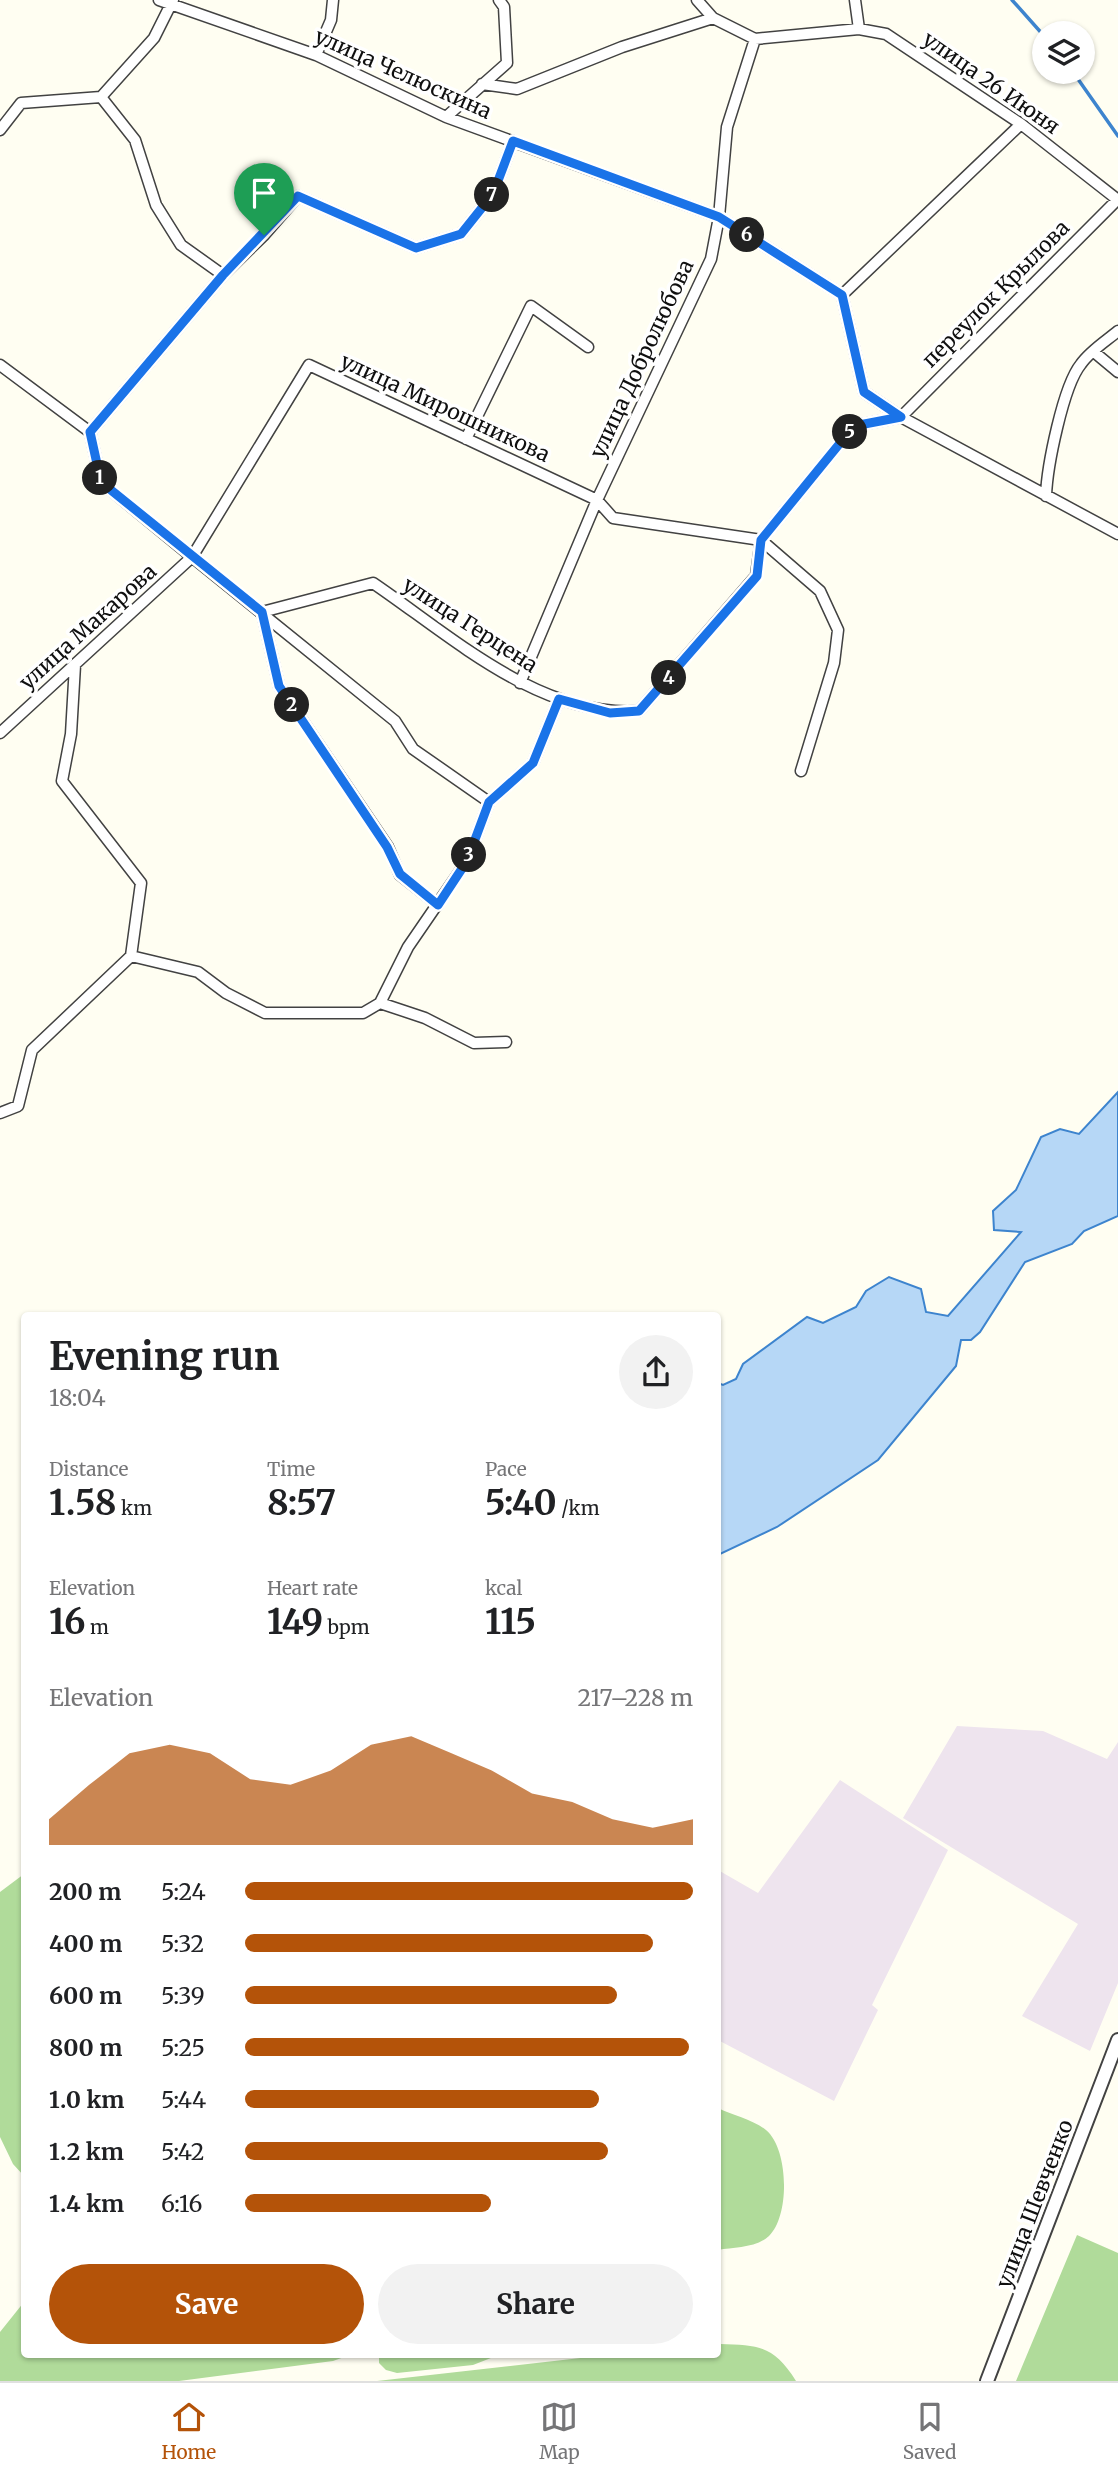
<!DOCTYPE html>
<html lang="en">
<head>
<meta charset="utf-8">
<style>
  :root { --surface:#fff; --page:#f2f2f2; --text:#202124; --muted:#757577; --line:#e0e0e0; --accent:#b45309 }
  body { margin:0; font-family:Merriweather,serif; background:var(--page); color:var(--text); height:100vh; display:flex; flex-direction:column; font-size:26px; white-space:nowrap }
  * { box-sizing:border-box; margin:0 }
  p { font-size:23px; color:var(--muted) }
  .icon { flex:none; width:38px; height:38px; fill:none; stroke:currentColor; stroke-width:2; stroke-linecap:round; stroke-linejoin:round }
  .map { position:relative; flex:1; overflow:hidden }
  .side { position:absolute; left:21px; top:1312px; width:700px; height:1046px; display:flex; flex-direction:column; background:var(--surface); border-radius:7px; box-shadow:0 2px 5px #0004 }
  .side>* { flex:none }
  .tools { position:absolute; left:1032px; top:21px; display:grid; gap:14px }
  .tools a { display:grid; place-items:center; width:63px; height:63px; border-radius:50%; background:var(--surface); box-shadow:0 2px 5px #0004; font-size:35px }
  .pin { position:absolute; display:grid; place-items:center; width:60px; height:60px; color:#fff; margin:-72px -30px; border-radius:50% 50% 50% 0; rotate:-45deg; box-shadow:0 0 7px #0007 }
  .pin .icon { rotate:45deg }
  .km { position:absolute; width:35px; height:35px; margin:-18px; border-radius:50%; background:#222; color:#fff; font-size:19px; line-height:35px; text-align:center }
  .round { display:grid; place-items:center; flex:none; width:74px; height:74px; border-radius:37px; background:var(--page) }
  .summary { display:flex; align-items:center; justify-content:space-between; height:119px; padding:0 28px }
  h1 { font-size:38px; font-weight:700; line-height:52px }
  .figures { display:grid; grid-template-columns:repeat(3,1fr); gap:10px; height:119px; padding:7px 28px }
  .figures div { display:grid; align-content:center }
  .figures b { font-size:35px; font-weight:700 }
  .figures small { font-size:19px; font-weight:400 }
  .figures p { font-size:19px }
  .chart { height:196px; padding:14px 28px }
  .chart p { display:flex; justify-content:space-between }
  .chart svg { width:100%; height:126px; margin-top:7px; fill:var(--accent); opacity:.7 }
  .action { display:flex; gap:14px; margin-top:auto; padding:14px 28px }
  .action a { flex:1; height:80px; border-radius:42px; background:var(--accent); color:#fff; font-size:28px; font-weight:700; line-height:80px; text-align:center }
  .action a+a { background:var(--page); color:var(--text) }
  ul { padding:0 28px; list-style:none; font-size:23px }
  li { display:grid; grid-template-columns:112px 84px 1fr; align-items:center; height:52px }
  li i { height:18px; border-radius:9px; background:var(--accent) }
  .menu { display:flex; justify-content:space-around; align-items:center; height:98px; border-top:2px solid var(--line); background:var(--surface); font-size:19px; color:var(--muted) }
  .menu a { display:grid; justify-items:center; gap:4px }
  .menu .current { color:var(--accent) }
  .map>svg:first-child { display:block }
</style>
</head>
<body>
<div class="map">
<svg width="1118" height="2381" viewBox="0 0 1118 2381">
  <rect width="100%" height="100%" fill="#fffef2"/>
  <path fill="#eee4ee" d="M957,1726l86,5 64,28 11,-17v241l-28,68 -68,-35 56,-92 -175,-106z
    M840,1780l108,70 -76,155 6,5 -44,91 -116,-61v-170l40,23z"/>
  <path fill="#b0db9a" d="M24,1874v302l-11,-12 -13,-27v-245z
    M718,2108c14,7 36,12 48,22 23,19 24,86 3,106 -13,12 -35,11 -51,14z
    M1077,2235l41,18v128h-102z
    M24,2302v54h323l-14,5 -154,20h-179v-49z
    M720,2344c39,1 54,2 76,37h-419l221,-25h120z
    M379,2356h117l-23,9 -76,8 -11,-3 -7,-7z"/>
  <path fill="#b6d7f6" stroke="#3d84ce" stroke-width="2" d="M1118,1092v124l-34,15 -12,13 -47,18 -45,70 -9,8h-10l-5,26 -78,94 -101,67 -59,28v-172l5,2 13,-6 7,-15 64,-47 16,6 33,-16 10,-16 23,-14 32,12 5,23 22,4 73,-84 -27,-2 -1,-19 23,-21 25,-53 19,-8 19,5z"/>
  <g fill="none" stroke-linecap="round" stroke-linejoin="round">
    <path stroke="#3d84ce" stroke-width="3.5" d="M1012,0l33,37
      M1073,72l45,64"/>
    <defs>
      <path id="minor" d="M159,0l157,55 130,62 273,100 123,78 22,97 37,25 217,117
        M697,0l16,18 42,21 104,-10
        M855,0l4,29 27,5 135,90 97,76
        M316,55l15,-35 2,-20
        M482,84l35,5 105,-42 91,-29
        M101,97l53,-59 19,-38
        M446,117l61,-54 -3,-56 -5,-7
        M0,130l21,-27 80,-6 34,43 21,65 25,40 42,30
        M842,295l179,-171
        M1094,352l24,20
        M0,365l90,67
        M90,432l133,-157 41,-40 34,-39 118,52 45,-14 32,-40 20,-53
        M466,439l65,-133 57,41
        M1046,496c1,-29 17,-110 35,-132 9,-13 25,-23 37,-33
        M761,540l93,-114 47,-9 217,-218
        M761,540l59,51 18,39 -4,33 -33,108
        M75,665l-4,69 -9,47 79,102 -10,73
        M520,683l77,-183 114,-241 8,-42 8,-90 28,-88
        M0,733l192,-176 -91,-75 -11,-50
        M489,802l-76,-53 -18,-28 -203,-164 117,-192 288,135 16,18 148,22
        M438,905l-38,-30 -12,-28 -109,-161 -17,-74 111,-29c78,53 167,135 266,128l117,-135 5,-36
        M380,1003l45,15 49,25 32,-1
        M0,1113l18,-7 14,-56 99,-94 67,16 28,21 39,20h98l17,-10 28,-56 59,-86 22,-59 44,-39 26,-64"/>
      <path id="tertiary" d="M987,2381l131,-341"/>
    </defs>
    <use href="#minor" stroke="#424242" stroke-width="13"/>
    <use href="#tertiary" stroke="#424242" stroke-width="16"/>
    <use href="#minor" stroke="#fff" stroke-width="10"/>
    <use href="#tertiary" stroke="#fff" stroke-width="12"/>
  </g>
  <g fill="none" stroke-linecap="round" stroke-linejoin="round">
    <defs>
      <path id="route" d="M513,141l206,76 123,78 22,97 37,25 -47,9 -93,114 -4,36 -118,135 -29,2 -51,-14 -26,64 -44,39 -22,59 -29,44 -38,-31 -13,-27 -108,-161 -17,-74 -161,-130 -11,-50 133,-157 75,-79 118,52 45,-14 32,-40z"/>
    </defs>
    <use href="#route" stroke="#fff" stroke-width="14"/>
    <use href="#route" stroke="#1a73e8" stroke-width="9"/>
  </g>
  <g text-anchor="middle" stroke-width="7" stroke-linejoin="round" paint-order="stroke">
    <g font-size="21" fill="#0f0f0f" stroke="#fff">
      <text transform="translate(403 74) rotate(24)" y="7">улица Челюскина</text>
      <text transform="translate(991 83) rotate(35)" y="7">улица 26 Июня</text>
      <text transform="translate(996 294) rotate(-45)" y="7">переулок Крылова</text>
      <text transform="translate(642 359) rotate(-65)" y="7">улица Добролюбова</text>
      <text transform="translate(445 408) rotate(25)" y="7">улица Мирошникова</text>
      <text transform="translate(470 625) rotate(33)" y="7">улица Герцена</text>
      <text transform="translate(88 627) rotate(-42)" y="7">улица Макарова</text>
      <text transform="translate(1035 2204) rotate(-69)" y="7">улица Шевченко</text>
    </g>
  </g>
</svg>
<div class="tools">
<a><svg class="icon" aria-label="layers" viewBox="0 0 24 24"><path d="M12 4l9 5-9 5-9-5zM3 14l9 5 9-5"/></svg></a>
</div>
<div class="pin" style="left:264px;top:235px;background:#1e9e55"><svg class="icon" aria-label="arrive" viewBox="0 0 24 24"><path d="M6 21V4h12l-3 4 3 4H6"/></svg></div>
<b class="km" style="left:100px;top:478px">1</b>
<b class="km" style="left:292px;top:705px">2</b>
<b class="km" style="left:469px;top:855px">3</b>
<b class="km" style="left:669px;top:678px">4</b>
<b class="km" style="left:850px;top:432px">5</b>
<b class="km" style="left:747px;top:235px">6</b>
<b class="km" style="left:492px;top:195px">7</b>
<section class="side">
<div class="summary"><div><h1>Evening run</h1><p>18:04</p></div><a class="round"><svg class="icon" aria-label="share" viewBox="0 0 24 24"><path d="M12 15V3M7 8l5-5 5 5M5 13v7h14v-7"/></svg></a></div>
<div class="figures">
<div><p>Distance</p><b>1.58<small> km</small></b></div>
<div><p>Time</p><b>8:57</b></div>
<div><p>Pace</p><b>5:40<small> /km</small></b></div>
</div>
<div class="figures">
<div><p>Elevation</p><b>16<small> m</small></b></div>
<div><p>Heart rate</p><b>149<small> bpm</small></b></div>
<div><p>kcal</p><b>115</b></div>
</div>
<div class="chart"><p><span>Elevation</span>217–228 m</p>
<svg viewBox="0 0 160 44" preserveAspectRatio="none"><path d="M0 44V35L10 23L20 12L30 9L40 12L50 21L60 23L70 18L80 9L90 6L100 12L110 18L120 26L130 29L140 35L150 38L160 35V44z"/></svg>
</div>
<ul>
<li><b>200 m</b>5:24<i style="width:100%"></i></li>
<li><b>400 m</b>5:32<i style="width:91%"></i></li>
<li><b>600 m</b>5:39<i style="width:83%"></i></li>
<li><b>800 m</b>5:25<i style="width:99%"></i></li>
<li><b>1.0 km</b>5:44<i style="width:79%"></i></li>
<li><b>1.2 km</b>5:42<i style="width:81%"></i></li>
<li><b>1.4 km</b>6:16<i style="width:55%"></i></li>
</ul>
<div class="action"><a>Save</a><a>Share</a></div>
</section>
</div>
<nav class="menu">
<a class="current"><svg class="icon" aria-label="home" viewBox="0 0 24 24"><path d="M3 11l9-7 9 7M6 9v11h12V9"/></svg>Home</a>
<a><svg class="icon" aria-label="map" viewBox="0 0 24 24"><path d="M3 6l6-2 6 2 6-2v14l-6 2-6-2-6 2zM9 4v14M15 6v14"/></svg>Map</a>
<a><svg class="icon" aria-label="saved" viewBox="0 0 24 24"><path d="M7 4h10v16l-5-4-5 4z"/></svg>Saved</a>
</nav>
</body>
</html>
